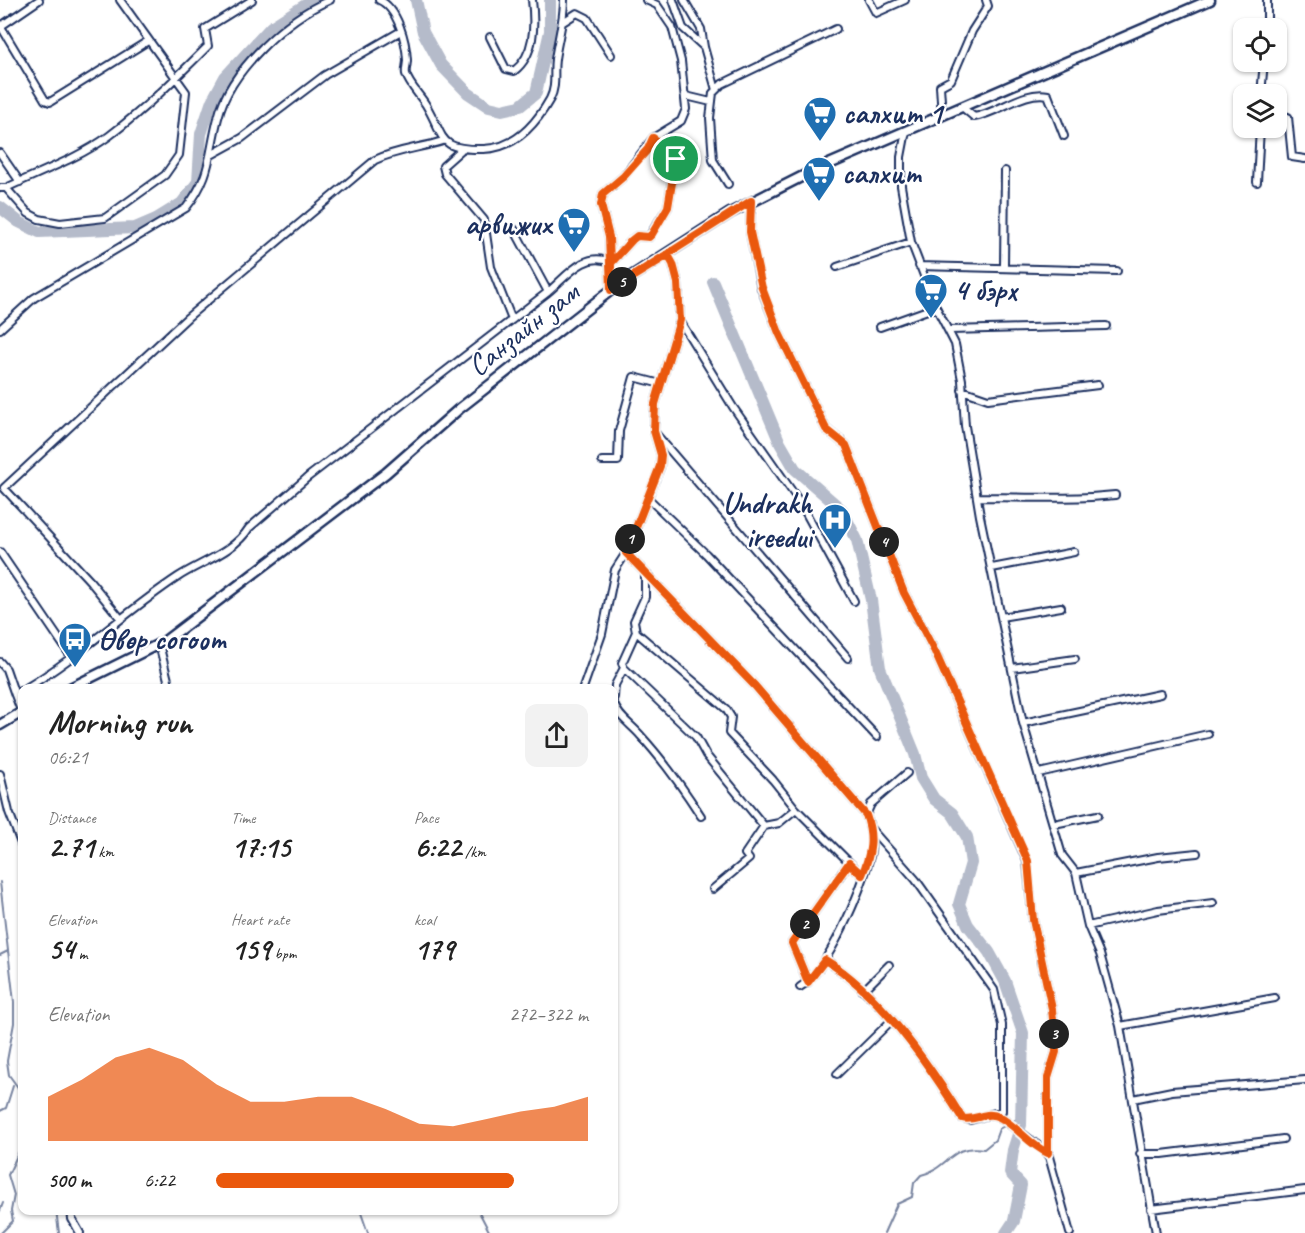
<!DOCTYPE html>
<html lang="en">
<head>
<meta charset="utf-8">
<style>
  :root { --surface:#fff; --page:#f2f2f2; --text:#222; --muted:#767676; --accent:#ea580c }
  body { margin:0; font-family:Caveat,sans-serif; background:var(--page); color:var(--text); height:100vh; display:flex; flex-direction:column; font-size:22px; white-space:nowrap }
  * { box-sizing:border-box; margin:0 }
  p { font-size:20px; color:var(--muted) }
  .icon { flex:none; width:33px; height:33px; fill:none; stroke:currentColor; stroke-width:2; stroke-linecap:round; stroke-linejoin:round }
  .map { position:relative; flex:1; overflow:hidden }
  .panel { position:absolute; left:18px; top:684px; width:600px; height:531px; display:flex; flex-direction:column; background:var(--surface); border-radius:12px; box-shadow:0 2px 4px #0004 }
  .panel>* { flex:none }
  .buttons { position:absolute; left:1233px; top:18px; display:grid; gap:12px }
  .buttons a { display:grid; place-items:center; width:54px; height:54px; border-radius:12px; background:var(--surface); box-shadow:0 2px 4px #0004; font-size:30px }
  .pin { position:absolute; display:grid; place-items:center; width:51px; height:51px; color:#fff; margin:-26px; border:3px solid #fff; border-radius:50%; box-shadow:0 2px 6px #0007 }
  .km { position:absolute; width:30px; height:30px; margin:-15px; border-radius:50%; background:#222; color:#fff; font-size:16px; line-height:30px; text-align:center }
  .round { display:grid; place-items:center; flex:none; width:63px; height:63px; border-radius:12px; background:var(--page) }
  .overview { display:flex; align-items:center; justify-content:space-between; height:102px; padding:0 30px }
  h1 { font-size:33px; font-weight:800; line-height:45px }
  .figures { display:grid; grid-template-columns:repeat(3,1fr); gap:9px; height:102px; padding:6px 30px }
  .figures div { display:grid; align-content:center }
  .figures b { font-size:30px; font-weight:800 }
  .figures small { font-size:16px; font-weight:400 }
  .figures p { font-size:16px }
  .chart { height:168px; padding:12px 30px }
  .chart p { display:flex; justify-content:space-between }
  .chart svg { width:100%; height:108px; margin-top:6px; fill:var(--accent); opacity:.7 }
  ul { padding:0 30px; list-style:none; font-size:20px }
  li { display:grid; grid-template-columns:96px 72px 1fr; align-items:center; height:45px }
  li i { height:15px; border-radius:8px; background:var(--accent) }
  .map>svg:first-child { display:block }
</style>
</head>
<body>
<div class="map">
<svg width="1305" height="1233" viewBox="0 0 1305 1233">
  <rect width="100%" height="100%" fill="#fff"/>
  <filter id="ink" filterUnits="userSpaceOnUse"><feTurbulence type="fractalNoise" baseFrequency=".0167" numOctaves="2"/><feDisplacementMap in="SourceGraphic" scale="12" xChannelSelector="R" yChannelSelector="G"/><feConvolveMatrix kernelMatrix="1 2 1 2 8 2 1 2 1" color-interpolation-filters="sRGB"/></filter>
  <g filter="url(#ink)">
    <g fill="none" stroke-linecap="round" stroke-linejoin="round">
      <path stroke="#77839f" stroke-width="2" d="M579,688l8,-22
        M0,882l14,120v21l-7,38 2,14 13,18
        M0,955l8,-4
        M0,1111l6,-3 7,-22
        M56,1210l3,23
        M360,1210l8,23
        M478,1210l12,23
        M0,1211l3,-8
        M1,1233l12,-12 -2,-10 3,-16 -6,-20 14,-30
        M884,1233l13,-29 15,-7 2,-14 7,-8c27,-6 30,-32 63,-26l11,-9 4,-11 23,-13"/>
      <path stroke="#b5bbca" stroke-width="12" d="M416,0l7,32 18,33 27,28 21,14 13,3 18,-4 16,-13 14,-62v-31
        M0,207l19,15 20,10 96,-4 21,-9 26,-16 16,-21 3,-48 11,-33 13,-24 46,-50 42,-27
        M713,282l67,161 15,26 47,41 15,30 14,60 9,68 35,86 6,24 13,21 18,14 15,24 4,26 -12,41 9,21 21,27 16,29 18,52 -2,92 -8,25 -3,23 11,12 -7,36 -8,12"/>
      <defs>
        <path id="street" d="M379,0c19,8 27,42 28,60 0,5 -2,10 -1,14 3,11 14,21 20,31 20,34 11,45 58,44 31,-1 52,-25 66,-50 7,-14 3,-25 5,-40 3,-20 9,-39 9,-59
          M673,0l10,28 21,19 12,43
          M684,0l17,29 3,18
          M869,0l7,13 29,-13
          M563,22l14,-9 10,5 24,37
          M0,25l45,75 5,2 98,-61
          M1,26l38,-26
          M1267,28v-28
          M490,37l16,32 8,2c21,-16 21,-46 18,-71
          M1261,94l3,-32
          M686,96l25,6
          M962,107l12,10c25,-4 49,-27 74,-22l16,41
          M1276,113l12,4 4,40 13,2
          M942,116l-2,-30 11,-6 21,-49 16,-25 -2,-6
          M906,131l-5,26v29l10,56 25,65 19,37 7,36 3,46 15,90 43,207 39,132 14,18 12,53 12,28 20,72 36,207
          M461,150l-18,16 2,8 39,46 7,47 21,53
          M0,153l20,29
          M211,155l31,-17 83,-63 76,-44
          M1257,182l3,-54
          M728,184l-15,-24 -3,-42 3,-25 9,-9 114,-55
          M0,188h6c34,-16 73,-30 103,-52 36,-27 68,-59 99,-90l-3,-17 47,-29
          M6,188l22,25 11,6 21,4 45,-5 60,-43 14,-20 7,-63 -66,-92
          M751,202l-1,30 11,56 18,45 47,96 20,16 58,148 31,59 92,209 6,59 19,89 4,43 -8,26v75l22,80
          M514,229l34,63c18,-15 38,-43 63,-29l21,-23 5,-4 12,1 19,-30 8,-50 -23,-19
          M667,255l6,9 5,19 2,37 -25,84 -1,27 7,24 -1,12 -34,86 129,133 111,129c5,13 7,27 4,41 -8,33 -42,115 -70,131
          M919,266l198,5
          M1004,266l1,-95
          M837,267l74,-25
          M611,290l-2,-53 -8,-32 2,-11 21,-18 29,-38 28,-17 5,-12 -5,-48 -9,-34 -15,-22 -11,-5
          M680,321l53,86 68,97 53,97
          M880,327l56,-20
          M0,329l34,-31 152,-90c26,-33 22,-52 32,-90 11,-47 69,-100 112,-118
          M950,330l156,-4
          M962,390l26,9 110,-14
          M656,434l192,224
          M602,461h16l1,-30 15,-54 27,7
          M977,497c47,0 91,3 138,-2
          M649,499l57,55 171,183
          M0,552l72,106
          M992,568l82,-16
          M1001,617l60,-10
          M121,619l-31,-38 -86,-93 184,-171 187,-157c21,-10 45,-12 68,-19
          M636,632l90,77 5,8 -2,16 44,47 23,29 66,66
          M159,644l11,44
          M0,662l6,7 9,26
          M624,668l72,69 10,18 58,71 15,-3 17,-14
          M1012,668l63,-9
          M26,688c54,-32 99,-76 152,-111 23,-15 56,-25 71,-49l59,-51 240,-185
          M583,688l19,-54 13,-64 11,-17
          M614,697l1,-12 9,-17 -2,-5 14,-31 -2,-11 11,-24v-22
          M614,704c4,13 18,21 27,32 23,25 42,52 60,80
          M22,713l-7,-18 7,-5
          M1023,723l137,-29
          M1039,773l169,-39
          M0,774l9,38 13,34
          M866,815l5,-11 36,-31
          M1054,824l44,-9
          M1076,873l82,-16 39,-4
          M713,889l36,-30 -4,-5 19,-28
          M1088,926l70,-16 55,-7
          M825,960c56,34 104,104 137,158l8,2 32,-9v-86l-8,-35 -78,-110 -45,-51
          M808,982l-16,-39 57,-80
          M863,991l26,-26
          M1120,1026l155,-28
          M837,1074l54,-53
          M1133,1099l39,-8 133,-11
          M991,1114l9,3 48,36
          M1140,1154h22l121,-15
          M1151,1209l154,-19
          M71,1210l1,9 8,14"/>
        <path id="secondary" d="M70,688l95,-47 221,-168 73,-64 160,-125 111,-71 83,-42 397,-171
          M0,725l22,-13"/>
      </defs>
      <use href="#street" stroke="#1b2f5e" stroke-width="10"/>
      <use href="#secondary" stroke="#1b2f5e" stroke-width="13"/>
      <use href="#street" stroke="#fff" stroke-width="6"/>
      <use href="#secondary" stroke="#fff" stroke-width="8"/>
    </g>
  </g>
  <g fill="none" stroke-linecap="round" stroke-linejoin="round" filter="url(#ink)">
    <defs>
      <path id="route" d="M676,159l-8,48 -16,27 -3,3 -12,-1 -5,4 -21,23v27l57,-35 5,9 5,19 2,37 -25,84 -1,27 7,24 -1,11 -34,87 129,133 111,129c8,22 5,39 -4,60l-13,-12 -57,80 16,39 17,-22c54,32 105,106 137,158 13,4 24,-8 37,-1 17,8 30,28 49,36v-75l8,-26 -4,-43 -19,-89 -5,-59 -93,-209 -31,-59 -58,-148 -20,-16 -47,-96 -17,-45 -12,-56 1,-31 -140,89 -2,-53 -8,-32 2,-11 21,-18 24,-27 5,-11 21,16 2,5"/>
    </defs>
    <use href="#route" stroke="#fff" stroke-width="12"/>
    <use href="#route" stroke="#ea580c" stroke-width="8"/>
  </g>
  <defs>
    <symbol id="supermarket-pin" viewBox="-11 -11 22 30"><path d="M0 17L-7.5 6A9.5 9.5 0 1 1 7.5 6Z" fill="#1f6fb2" stroke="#fff"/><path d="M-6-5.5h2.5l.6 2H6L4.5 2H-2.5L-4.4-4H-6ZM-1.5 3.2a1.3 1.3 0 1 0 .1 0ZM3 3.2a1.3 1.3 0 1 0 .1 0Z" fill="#fff"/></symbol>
    <symbol id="hospital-pin" viewBox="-11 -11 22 30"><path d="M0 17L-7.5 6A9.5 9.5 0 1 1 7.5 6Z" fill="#1f6fb2" stroke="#fff"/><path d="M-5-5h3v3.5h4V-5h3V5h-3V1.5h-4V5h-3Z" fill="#fff"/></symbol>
    <symbol id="bus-pin" viewBox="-11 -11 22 30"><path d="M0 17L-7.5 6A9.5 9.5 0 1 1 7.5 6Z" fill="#1f6fb2" stroke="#fff"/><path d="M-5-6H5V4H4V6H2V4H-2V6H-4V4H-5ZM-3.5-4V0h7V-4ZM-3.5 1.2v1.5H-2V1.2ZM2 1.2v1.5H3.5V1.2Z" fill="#fff"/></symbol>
  </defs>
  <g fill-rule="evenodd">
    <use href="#supermarket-pin" x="801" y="94" width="38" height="52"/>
    <use href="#supermarket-pin" x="800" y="154" width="38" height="52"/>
    <use href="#supermarket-pin" x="555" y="205" width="38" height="52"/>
    <use href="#supermarket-pin" x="912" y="271" width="38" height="52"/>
    <use href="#hospital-pin" x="816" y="501" width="38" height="52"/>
    <use href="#bus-pin" x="56" y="620" width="38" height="52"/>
  </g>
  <g text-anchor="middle" stroke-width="4.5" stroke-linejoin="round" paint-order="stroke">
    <g font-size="30" font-weight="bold" fill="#1b2f5e" stroke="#fff" text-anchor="start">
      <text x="843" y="123">салхит 1</text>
      <text x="842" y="183">салхит</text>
      <text x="551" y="234" text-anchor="end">арвижих</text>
      <text x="954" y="300">4 бэрх</text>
      <text x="812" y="513" text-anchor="end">Undrakh<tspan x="812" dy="34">ireedui</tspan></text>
      <text x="98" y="649">Өвөр согоот</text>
    </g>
    <g font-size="30" fill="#1b2f5e" stroke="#fff">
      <text transform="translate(523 329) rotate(-38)" y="10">Санзайн зам</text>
    </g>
  </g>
</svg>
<div class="buttons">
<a><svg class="icon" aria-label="locate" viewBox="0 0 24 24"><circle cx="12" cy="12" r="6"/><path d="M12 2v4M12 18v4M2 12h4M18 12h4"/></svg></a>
<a><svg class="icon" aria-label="layers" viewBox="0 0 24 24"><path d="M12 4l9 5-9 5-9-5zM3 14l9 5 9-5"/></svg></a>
</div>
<div class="pin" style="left:676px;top:159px;background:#1e9e55"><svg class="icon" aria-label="arrive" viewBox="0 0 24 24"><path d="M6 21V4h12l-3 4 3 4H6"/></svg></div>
<b class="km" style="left:630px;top:539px">1</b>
<b class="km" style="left:805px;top:924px">2</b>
<b class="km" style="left:1054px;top:1034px">3</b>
<b class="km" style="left:884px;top:542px">4</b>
<b class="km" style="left:622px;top:282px">5</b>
<section class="panel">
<div class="overview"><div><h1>Morning run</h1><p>06:21</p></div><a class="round"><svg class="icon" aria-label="share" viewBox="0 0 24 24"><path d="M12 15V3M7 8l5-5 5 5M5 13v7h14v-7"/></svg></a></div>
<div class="figures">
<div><p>Distance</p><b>2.71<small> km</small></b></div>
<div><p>Time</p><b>17:15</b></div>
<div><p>Pace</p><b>6:22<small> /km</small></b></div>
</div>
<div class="figures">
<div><p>Elevation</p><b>54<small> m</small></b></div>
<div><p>Heart rate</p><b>159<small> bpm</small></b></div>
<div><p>kcal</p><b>179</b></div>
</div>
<div class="chart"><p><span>Elevation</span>272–322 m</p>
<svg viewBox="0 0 160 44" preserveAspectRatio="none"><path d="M0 44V26L10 19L20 10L30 6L40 11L50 21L60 28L70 28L80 26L90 26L100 31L110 37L120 38L130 35L140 32L150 30L160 26V44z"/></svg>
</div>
<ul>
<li><b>500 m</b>6:22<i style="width:80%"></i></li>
</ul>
</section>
</div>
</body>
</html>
